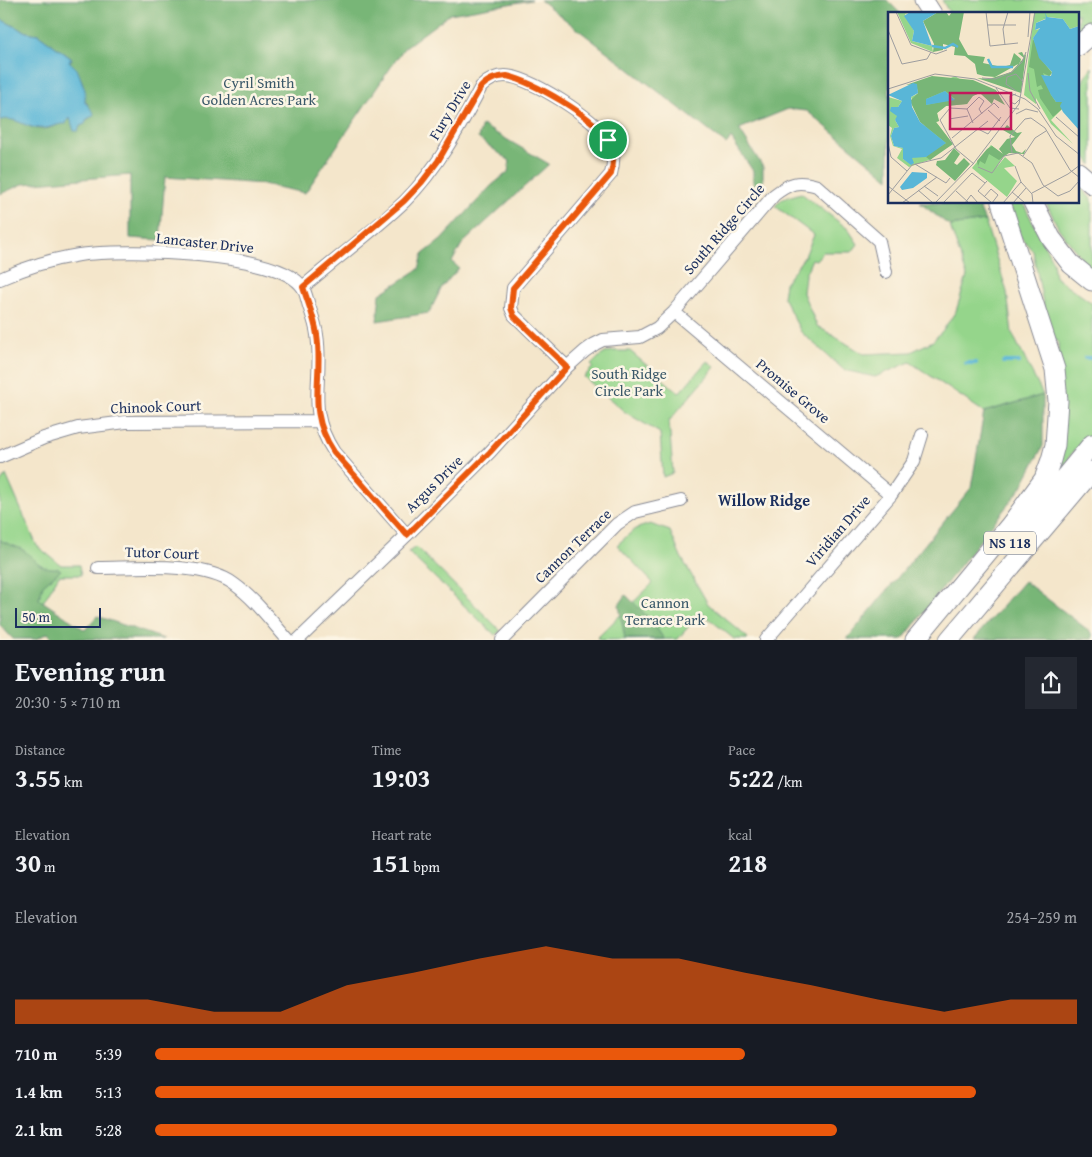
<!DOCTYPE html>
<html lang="en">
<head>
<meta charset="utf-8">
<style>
  :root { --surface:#171b24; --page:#242831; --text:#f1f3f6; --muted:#9ea1a6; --accent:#ea580c }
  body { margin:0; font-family:"Gentium Book Plus",serif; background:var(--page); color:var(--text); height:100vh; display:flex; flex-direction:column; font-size:19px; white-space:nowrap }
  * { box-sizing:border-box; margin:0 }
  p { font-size:16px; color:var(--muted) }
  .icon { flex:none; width:28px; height:28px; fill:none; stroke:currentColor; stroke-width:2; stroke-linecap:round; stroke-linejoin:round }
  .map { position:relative; height:640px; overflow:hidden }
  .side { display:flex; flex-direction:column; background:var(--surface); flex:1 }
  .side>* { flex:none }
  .scale { position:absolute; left:15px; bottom:12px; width:86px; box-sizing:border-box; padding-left:5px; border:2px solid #1b2f5e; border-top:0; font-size:14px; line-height:18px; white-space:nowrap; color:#1b2f5e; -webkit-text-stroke:4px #fcf5e5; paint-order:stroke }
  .pin { position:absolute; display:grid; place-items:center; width:42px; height:42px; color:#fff; margin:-21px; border:2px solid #fff; border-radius:50%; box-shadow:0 1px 5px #0007 }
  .round { display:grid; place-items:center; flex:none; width:52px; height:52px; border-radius:0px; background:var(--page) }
  .headline { display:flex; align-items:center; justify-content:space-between; height:85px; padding:0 15px }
  h1 { font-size:28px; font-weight:800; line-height:38px }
  .metrics { display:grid; grid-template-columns:repeat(3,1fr); gap:8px; height:85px; padding:5px 15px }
  .metrics div { display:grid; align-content:center }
  .metrics b { font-size:25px; font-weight:800 }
  .metrics small { font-size:14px; font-weight:400 }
  .metrics p { font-size:14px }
  .chart { height:140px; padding:10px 15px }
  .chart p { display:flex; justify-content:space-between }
  .chart svg { width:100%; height:90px; margin-top:5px; fill:var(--accent); opacity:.7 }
  ul { padding:0 15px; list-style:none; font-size:16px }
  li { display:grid; grid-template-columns:80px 60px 1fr; align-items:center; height:38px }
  li i { height:12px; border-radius:6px; background:var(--accent) }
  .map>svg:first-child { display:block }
</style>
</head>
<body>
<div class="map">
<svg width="1092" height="640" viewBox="0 0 1092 640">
  <rect width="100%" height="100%" fill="#fcf5e5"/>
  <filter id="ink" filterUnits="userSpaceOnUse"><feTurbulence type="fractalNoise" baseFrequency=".02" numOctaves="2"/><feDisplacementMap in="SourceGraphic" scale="10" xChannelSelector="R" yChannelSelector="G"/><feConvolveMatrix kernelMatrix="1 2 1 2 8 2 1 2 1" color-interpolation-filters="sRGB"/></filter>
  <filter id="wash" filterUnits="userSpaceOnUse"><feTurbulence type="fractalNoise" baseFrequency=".0096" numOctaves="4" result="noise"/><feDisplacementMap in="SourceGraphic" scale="20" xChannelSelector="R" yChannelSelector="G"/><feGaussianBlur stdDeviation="1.12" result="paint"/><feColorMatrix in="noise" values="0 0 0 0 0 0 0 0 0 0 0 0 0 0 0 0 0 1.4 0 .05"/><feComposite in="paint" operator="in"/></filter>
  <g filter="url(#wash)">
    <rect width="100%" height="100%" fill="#f4e6cb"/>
    <path fill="#95d58b" stroke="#588274" d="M942,0h150v22l-14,8v-16h-128z
      M1092,67v98l-10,-14 -4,-14v-43l7,-18z
      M1078,184l14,16v69l-4,-2 -29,-38 -13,-26 32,-1z
      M801,193l47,36 10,15 -6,8h-29l-7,8 -4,-1 -7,16 -2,18 14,33 47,28 47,-2 22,-11 10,-11 13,-19 11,-35 -17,-50 35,-5 22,71 5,41 31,62 -59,17 -74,-50 -35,15 -31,-7 -43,-38 -18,-35 2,-14 20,-27 9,-21 -39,-29 7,-7z
      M1009,203h14l30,59 2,15 37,26v140l-17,6 -13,20 -4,-128 -8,-2 -17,-88 -17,-19z
      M612,351h18l49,42 28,-32 8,6 -46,54 4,52 -10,4 -3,-44 -35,-21 -41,-35 9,-10 -2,-2c7,-7 11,-12 21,-14z
      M6,475l31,71 24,19h18l2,10h-22l-28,48 -31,-19v-121z
      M650,524l20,7 10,24 28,49 40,34 -1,1h-13l-33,-27 -23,27 -78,1 -3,-2 56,-55 -36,-38 18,-16z
      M416,547l85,84 -6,4 -87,-83z"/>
    <path fill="#78b677" stroke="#4a726a" d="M0,0h532l-82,14 -46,34 -99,145 -42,-9 -98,-7 -5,63 -30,-2v-63l-107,9 -23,10v-74c16,-5 26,9 42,9 10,0 20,-7 29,-10l3,11 10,-6 6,-7 -2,-12 -4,-7v-11l-3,-8 -12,-19h3l-1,-2 -33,-24 -12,-2 -26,-13z
      M540,0h347l14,14h-11l-1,165 -82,-68 -19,-2 -49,20 24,38v15l-6,6 -4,-5v-12l-22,-33 -5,6z
      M482,125l67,39 -87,80 -10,18 7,6 -17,19 -13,26 -52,8 3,-27 39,-25 4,-15 18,-14 50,-54 17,-14 2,-11 -32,-23z
      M920,203h57l8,18 -35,5z
      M1043,395v51l-22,42 -118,151h-56l124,-151 13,-76z
      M0,540c7,4 16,6 23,10 15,10 14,19 35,18l3,2 -18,15 -4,14 46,31 12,-14 67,23h-111l-5,-6 -12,6h-23l-13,-14z
      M1024,581l68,52v6h-118z
      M626,595l25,25 13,19h-39l-6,-34z"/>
    <path fill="#59b6d7" stroke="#3a729a" d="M0,19l26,13 12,2 34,25 -3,2 8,8 4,10 4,11v12l9,11 -1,3 -6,3 -2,5 -5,2 -2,5h-4l-4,-13 -2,1 -2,5c-10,-1 -17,6 -28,4 -14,-1 -23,-12 -38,-8z"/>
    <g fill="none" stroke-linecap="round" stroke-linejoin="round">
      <path stroke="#59b6d7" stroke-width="4" d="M1085,358h7
        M1003,362h16
        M966,363h10"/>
    </g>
  </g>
  <g filter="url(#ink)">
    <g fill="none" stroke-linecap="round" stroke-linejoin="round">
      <defs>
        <path id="minor" d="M0,279c24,-11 53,-20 79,-24 42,-6 201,-5 224,33 3,5 4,12 6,18 3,9 7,19 8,29 7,46 -12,73 17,117l73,83
          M303,287c33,-29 70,-55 102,-86 32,-32 55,-74 76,-114 7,-7 14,-11 24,-11 24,0 91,43 103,64 7,11 6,22 3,34l-98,114 -2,20 3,7 53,52
          M674,312l217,183
          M0,457l44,-19 34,-10 48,-6 193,-1
          M98,568c38,0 105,-7 136,16 21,15 37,37 54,56
          M298,640l109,-105 83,-83 77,-85 18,-16 10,-7 8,-4 37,-3 17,-9 17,-16 100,-117c16,-12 23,-15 43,-9l62,55 7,31
          M502,640l115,-116 18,-12 46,-11
          M766,640l125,-145 23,-34 8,-26"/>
        <path id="highway" d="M923,0l9,14
          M1078,46l14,-12
          M1078,172l14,12
          M1033,202l18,36 20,26 21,17
          M1018,534l74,-90
          M915,640l96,-116 33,-45 7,-19 4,-15 3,-44 -3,-32 -54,-167
          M949,640l143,-169"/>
      </defs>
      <use href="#minor" stroke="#888a94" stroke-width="14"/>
      <use href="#highway" stroke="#888a94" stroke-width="21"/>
      <use href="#minor" stroke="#fff" stroke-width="12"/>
      <use href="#highway" stroke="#fff" stroke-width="19"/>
    </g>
  </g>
  <g fill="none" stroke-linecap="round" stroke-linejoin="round" filter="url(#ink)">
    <defs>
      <path id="route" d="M507,76c26,6 87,40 101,64 7,10 6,22 3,34l-98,114 -2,20 3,8 53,51 -77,85 -83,83 -73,-83c-29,-44 -10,-71 -17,-117 -2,-16 -9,-32 -14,-48l101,-86 18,-19 16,-21 43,-74c8,-8 15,-10 26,-11z"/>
    </defs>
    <use href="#route" stroke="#fff" stroke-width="10"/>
    <use href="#route" stroke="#ea580c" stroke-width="6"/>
  </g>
  <g text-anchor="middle" stroke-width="5" stroke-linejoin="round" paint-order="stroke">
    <rect fill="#fcf5e5" stroke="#5e6a86" stroke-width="1" x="984" y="531.5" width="52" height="23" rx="4"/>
    <g font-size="14" font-weight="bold" fill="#1b2f5e">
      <text x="1010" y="548">NS 118</text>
    </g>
    <g font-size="15" fill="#3a5869" stroke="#fcf5e5">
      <text x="259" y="88">Cyril Smith<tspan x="259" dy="17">Golden Acres Park</tspan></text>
      <text x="629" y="379">South Ridge<tspan x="629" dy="17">Circle Park</tspan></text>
      <text x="665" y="608">Cannon<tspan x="665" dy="17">Terrace Park</tspan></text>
    </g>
    <g font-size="15" fill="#1b2f5e" stroke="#fcf5e5">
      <text transform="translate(450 110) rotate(-59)" y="5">Fury Drive</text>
      <text transform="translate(724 229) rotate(-49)" y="5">South Ridge Circle</text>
      <text transform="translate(205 243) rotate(6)" y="5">Lancaster Drive</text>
      <text transform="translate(793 391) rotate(40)" y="5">Promise Grove</text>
      <text transform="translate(156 407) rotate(-2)" y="5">Chinook Court</text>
      <text transform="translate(434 484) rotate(-45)" y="5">Argus Drive</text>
      <text transform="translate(838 531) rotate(-49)" y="5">Viridian Drive</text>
      <text transform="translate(573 546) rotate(-44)" y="5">Cannon Terrace</text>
      <text transform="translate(162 553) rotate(2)" y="5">Tutor Court</text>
    </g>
    <g font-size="16" font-weight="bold" fill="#1b2f5e" stroke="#fcf5e5">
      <text x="764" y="506">Willow Ridge</text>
    </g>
  </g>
  <g transform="translate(888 12)">
    <rect width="191" height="191" fill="#f4e6cb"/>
    <path d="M9,0h15l-7,2 9,17 -2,10 20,5 1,6 -22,-9zM191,0v14l-9,3 -7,-10 -14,-2 -13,6 -1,7 5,-1 -7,9 7,20 12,14 -2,4 -9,-1 15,27h6v7l-11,11 22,24 -22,-20 -15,-26v6l-12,-9 10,-82zM67,64l36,24 1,4 -12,-11 -8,3 -5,8 -21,2 -9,7 2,8 -3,1 17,22 -21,12v3l-23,8 -12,-9 5,-9 -9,-3 -3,-10 2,-8 -4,-3v-28l14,4 -4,6h-7l7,10 -3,3 4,7 -5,1 -3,8 3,10 9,2v11l8,5 1,-6 24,-8 -25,-53zM103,133l13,10 -8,13 9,-11 10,9 -11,2 13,13 -10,16 -35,-29z" fill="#95d58b"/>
    <path d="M50,0h8l3,4 3,-4h12l-5,27 9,16 17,2 -2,6 19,4 8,-2 4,-12 7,6 -1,4 -25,14 -11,-1 -7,-2 -2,-10 -10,-8 -11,-1 1,-8 -12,-3v6l-10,2 1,-8 -11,-23zM145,27l9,16 -2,3 12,15 -3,3 -6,-3 8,22 5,7h6v7l-9,8 -13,-19 -2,-8 5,-1 -2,-4 -4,2 -3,-18 -5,-2zM134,40l2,4 2,-2 -5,39 -44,-15 12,1 22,-7 13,-14 -6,-5zM44,64l41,4 23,10 9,15 -11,-6 -2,5 -12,-11 -7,3 -6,8 -21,2 -9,7 2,8 -3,1 17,22 -23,16 -4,-3 2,-3 18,-11 -26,-21 -10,-21 8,-8 -2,-9 -10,1zM57,79l10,8 -29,6v-6zM119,113l10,8 5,-1 -10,13 4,6 6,2 4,-4 -2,5 -15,-1 -10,7 -10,-6 -4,10 -5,-3 -2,5 -1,-5 10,-12 5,-3 11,8 -4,-5 8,-10 8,-2 -12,-7zM66,136l6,6 -6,9 3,2 7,-7 6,6 -15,17 -19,-16 1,-4 8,-1z" fill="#78b677" fill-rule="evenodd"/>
    <path d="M22,0h28l-15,9 9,25 -20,-5 2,-10 -10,-15zM157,0l2,5 16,2 7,10 9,-3v104l-16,-18 -3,-6 2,-4h-6l-5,-7 -10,-20 10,1 1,-4 -13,-14 -6,-20 7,-10 -5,2 1,-7 10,-4 -3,-2 3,1zM25,71l4,1 1,9 -7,4 1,10 8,15 26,21 -20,14 -14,1 2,5 -3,2 -8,-6v-11l-9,-2 -3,-10 3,-8 5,-1 -4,-7 2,-4 -7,-5 1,-4h7l4,-6 -14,-6zM57,79l10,9 -29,5v-6zM24,160l15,1v5l-14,10 -11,2 -2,-3z" fill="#59b6d7"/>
    <path fill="none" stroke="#59b6d7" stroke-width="2.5" d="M44,34l13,2 8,-4 5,3M100,47l4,8h21"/>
    <path fill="none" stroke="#9d9d9f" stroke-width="1" d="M8,0l15,33 25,9 11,-4M98,0l4,34 28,-3M99,13h29M0,18l14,34 25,-5 4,-7M140,25l2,-25M117,33l-2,-16 5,-17M140,61l2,18 10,18M94,66l13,1 17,-7 10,-10 4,-10M108,76l14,20 9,1M0,77l47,-15 40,5 50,20 13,10 18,27 24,19M128,79l-10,-7 1,-7 9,-3 7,8M128,82l-6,2v6l5,2 5,-5M79,97l-17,-1 -10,12 16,29 18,15M79,97l12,-12 5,4 -5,8 3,5M79,97l6,14M100,98l12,11M128,102l10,-5 12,3M168,105l24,21M61,107l19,-3M90,117l10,5 13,-17M64,126l42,-35 5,5M0,131l3,14 16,14M124,141l-2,-17 15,-17 6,-1 14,10 25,42 10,8M135,144l12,-18 11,-7M27,152l31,19 4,-5M85,152l46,-60 16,-92M127,154l6,16 11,12 1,9M90,155l14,6 12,-17 14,-3 14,10 11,22M99,169l-9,10 14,12M155,173l15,11 12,-5 10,-11M0,174l22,17M36,174l14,10M30,178l15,13M68,179l13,12M124,180l13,11M144,181l36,-19 12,-9M0,183l24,-30 29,-7 47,-37M96,185l7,-8 7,6 -6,8M14,191l35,-26M47,191l38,-39M55,191l29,-30 13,10M77,191l6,-8 7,8M115,191l18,-21M125,191l13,-15"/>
    <path fill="#c2185b" fill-opacity="0.15" stroke="#c2185b" stroke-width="2.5" d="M62,81h61v36h-61z"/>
    <rect width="191" height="191" fill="none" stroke="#1b2f5e" stroke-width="2.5"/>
  </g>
</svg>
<div class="scale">50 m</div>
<div class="pin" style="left:608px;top:140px;background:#1e9e55"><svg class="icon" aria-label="arrive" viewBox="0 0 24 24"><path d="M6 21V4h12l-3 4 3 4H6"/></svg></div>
</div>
<section class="side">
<div class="headline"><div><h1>Evening run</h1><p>20:30 · 5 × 710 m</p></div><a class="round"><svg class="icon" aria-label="share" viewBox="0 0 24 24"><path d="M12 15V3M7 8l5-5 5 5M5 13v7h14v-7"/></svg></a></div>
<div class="metrics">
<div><p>Distance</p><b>3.55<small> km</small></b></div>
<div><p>Time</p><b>19:03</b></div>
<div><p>Pace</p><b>5:22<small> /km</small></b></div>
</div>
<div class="metrics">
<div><p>Elevation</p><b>30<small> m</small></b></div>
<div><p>Heart rate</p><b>151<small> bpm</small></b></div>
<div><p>kcal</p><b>218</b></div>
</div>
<div class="chart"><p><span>Elevation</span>254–259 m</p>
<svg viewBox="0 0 160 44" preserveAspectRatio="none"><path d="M0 44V32L10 32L20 32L30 38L40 38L50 25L60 19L70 12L80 6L90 12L100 12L110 19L120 25L130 32L140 38L150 32L160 32V44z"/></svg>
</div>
<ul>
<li><b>710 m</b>5:39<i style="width:64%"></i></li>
<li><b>1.4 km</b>5:13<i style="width:89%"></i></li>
<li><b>2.1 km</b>5:28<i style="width:74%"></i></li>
</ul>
</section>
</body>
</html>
